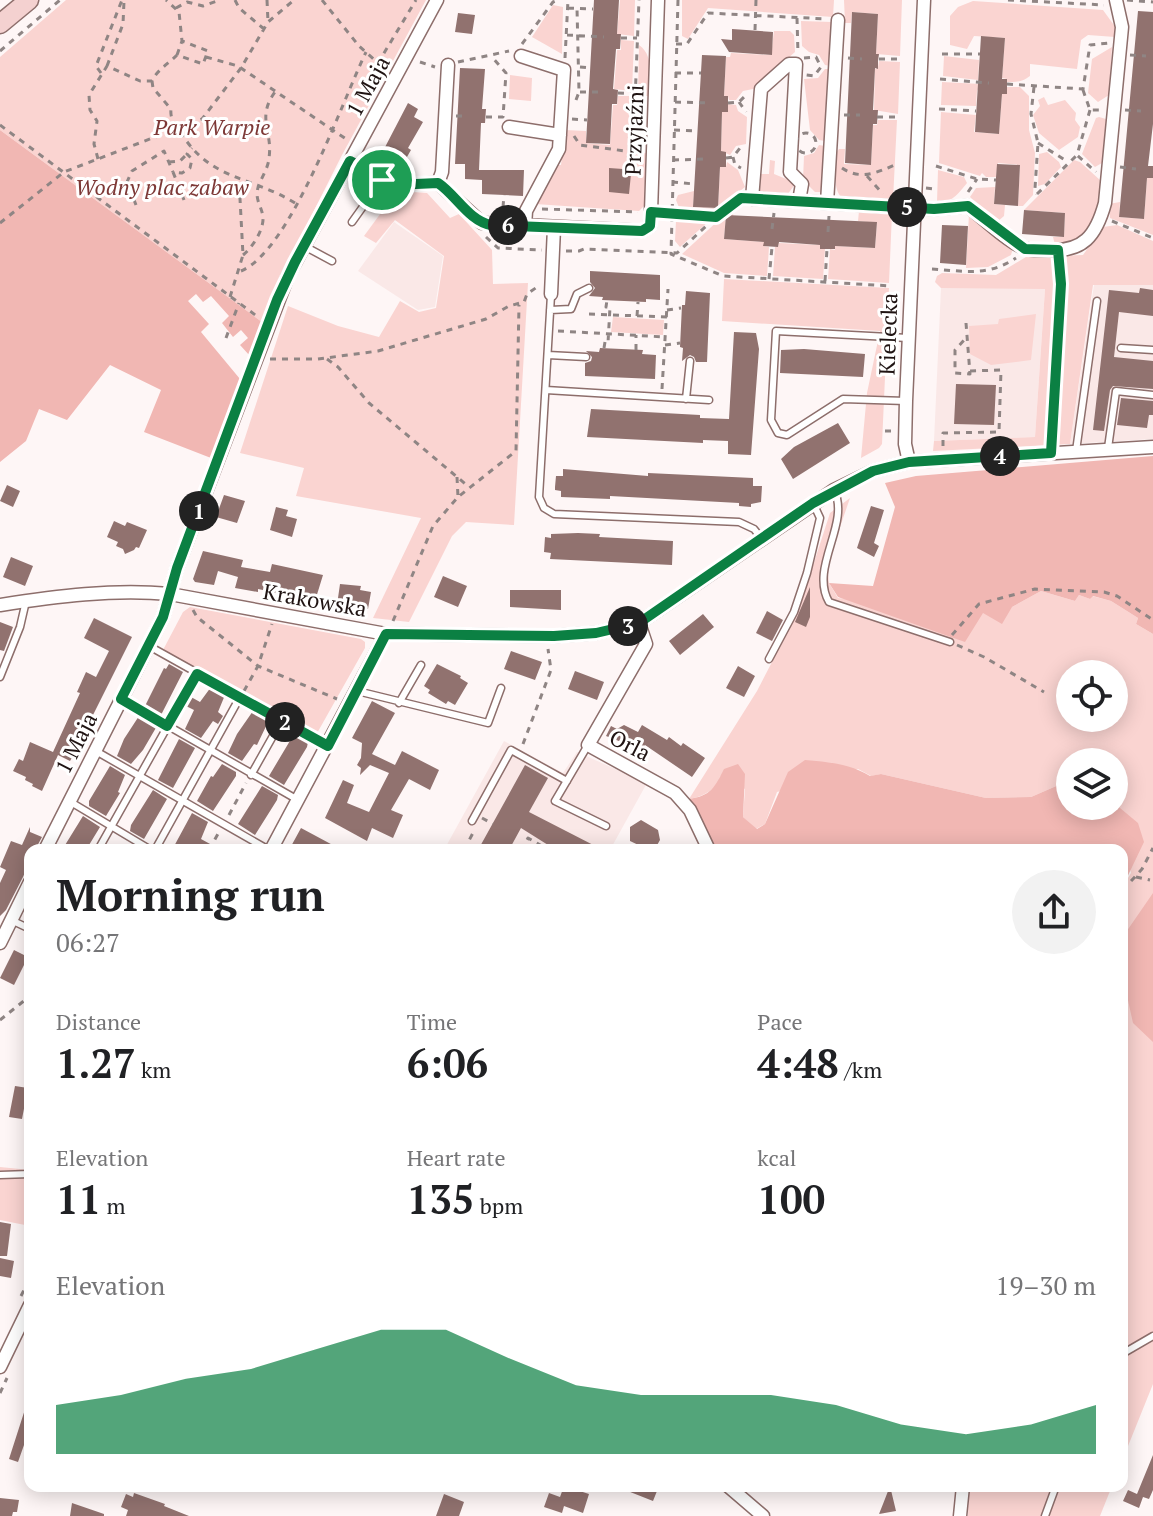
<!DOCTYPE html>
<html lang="en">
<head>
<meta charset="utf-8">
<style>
  :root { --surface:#fff; --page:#f2f2f2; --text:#202124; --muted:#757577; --accent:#0b8043 }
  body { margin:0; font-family:"PT Serif",serif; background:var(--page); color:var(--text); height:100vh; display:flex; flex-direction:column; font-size:30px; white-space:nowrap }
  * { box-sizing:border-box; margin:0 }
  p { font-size:26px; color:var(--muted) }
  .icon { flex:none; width:44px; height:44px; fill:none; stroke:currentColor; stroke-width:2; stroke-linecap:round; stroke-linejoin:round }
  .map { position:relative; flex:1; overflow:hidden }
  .side { position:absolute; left:24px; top:844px; width:1104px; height:648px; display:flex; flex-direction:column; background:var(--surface); border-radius:16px; box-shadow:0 4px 20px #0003 }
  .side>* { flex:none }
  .controls { position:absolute; left:1056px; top:660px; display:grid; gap:16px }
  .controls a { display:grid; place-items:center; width:72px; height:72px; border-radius:50%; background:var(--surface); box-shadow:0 4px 20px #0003; font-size:40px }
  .pin { position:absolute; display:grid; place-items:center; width:68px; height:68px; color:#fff; margin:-34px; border:4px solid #fff; border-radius:50%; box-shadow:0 2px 8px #0007 }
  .km { position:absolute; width:40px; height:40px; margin:-20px; border-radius:50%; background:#222; color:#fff; font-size:22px; line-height:40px; text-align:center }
  .round { display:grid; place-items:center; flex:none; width:84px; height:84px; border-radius:42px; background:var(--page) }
  .summary { display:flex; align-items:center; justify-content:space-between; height:136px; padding:0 32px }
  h1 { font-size:44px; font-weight:600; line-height:60px }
  .figures { display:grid; grid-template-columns:repeat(3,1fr); gap:12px; height:136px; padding:8px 32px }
  .figures div { display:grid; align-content:center }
  .figures b { font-size:40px; font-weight:600 }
  .figures small { font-size:22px; font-weight:400 }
  .figures p { font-size:22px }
  .chart { height:224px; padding:16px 32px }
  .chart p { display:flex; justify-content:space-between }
  .chart svg { width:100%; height:144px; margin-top:8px; fill:var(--accent); opacity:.7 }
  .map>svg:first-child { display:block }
</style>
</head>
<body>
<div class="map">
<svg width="1153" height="1516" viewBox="0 0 1153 1516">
  <rect width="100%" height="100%" fill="#fef6f6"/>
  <path fill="#fae8e7" d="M394,222l49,34 -8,51 -17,3 -60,-39z
    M1094,285h59v154l-83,5z
    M941,288h104l-10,149 -101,4z
    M504,741l59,32 14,-21 70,31 -37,67h-166z"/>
  <path fill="#fad4d1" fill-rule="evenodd" d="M66,0h360l-84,155 -67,133 -13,34 -262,-192v-73z
    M620,0h15l-1,36 -17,-2z
    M682,0h152l-1,17 -125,-9 -20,31 -6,-3z
    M844,0h58l-2,56 -24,-2 2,-40 -26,-2 -1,11h-6z
    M973,1l130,9 13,18 -1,9 -27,-2 -7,5 -4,29 -47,-5v12c-8,6 -13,6 -23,6v-3l-5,-1 3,-40 -31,-2 -7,13 -17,-4v-29l8,-9z
    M553,5l10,2 -1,47 -30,-17z
    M801,21l31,1 -1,44 -6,-1 -6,-10 -10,-3 -7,-6z
    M774,31h16l4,4 1,17 -42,37 -10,2 -7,9h-7l-1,-4h-4l2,-39h4l1,-4 40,2z
    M621,40l13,1 -2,50 -18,-2 3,-39h4z
    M639,45c16,11 10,34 10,51h-11z
    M1112,47l-3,48 -11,7 -10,-9 4,-34z
    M944,56l35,4 -1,20 -35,-4z
    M879,61l21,1 -2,52 -24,-4 1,-41 3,-1z
    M825,69h7l-7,72 -6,-1 -9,-10 -6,-51 14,-1z
    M510,75l22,3 -1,23 -22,-2z
    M942,82l39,2 -4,7 -1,15 -35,-1z
    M1007,87h13l9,9v34l6,23 -2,42 -10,11h-5l2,-41 -22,-2 -2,14h-10l-4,-4 -2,3 -41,-13 2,-51 35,3 -2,17 25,2 3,-40h5z
    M618,96h14l-1,56 15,1 -2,53 -5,5 -104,-7 21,-39h5l4,-35 21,1v12l24,2 3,-40h4z
    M1044,97l4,8 17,-5 11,13 -1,7 5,7 -2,10 -19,13 -20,-17 -6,-18 7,-9 -2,-6z
    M728,104l8,1 2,6 9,6 -1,27 -10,2 -6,9 -9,-4 1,-39h6z
    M1099,117l7,2 -4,44 -7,4 -13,-13 14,-36z
    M878,120h19l-4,80c-46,-5 -62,18 -57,-47l3,-4h6l-1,15 27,1 2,-40h4z
    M819,145l6,1 -3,46h-7l-12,-12 1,-24 10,-3z
    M1047,152l12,10 2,5 -16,17 -7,2 1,-32z
    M770,160l5,1 -1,13 22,9 -9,12 -25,-2 -3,-2 -1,-17h11z
    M1074,160l6,2 20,18c0,35 -8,60 -45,65l-2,-8h11l1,-24 -41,-3z
    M727,162l11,8 7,17 -30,24 -35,-1 -4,-10 2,-5 16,-4 -1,16 25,1 2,-41h6z
    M938,170l26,7 3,6c-10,12 -14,19 -30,19z
    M1153,175v60l-43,-17 -1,-14 11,-2 -1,15 25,2 3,-41h5z
    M995,187l-1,17 11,1 -1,11 -7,6 -27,-25 6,-9z
    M397,191l30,2 23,25 9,-4 33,36 1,34 35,-1 -14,242 -48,-3 -14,14 -43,86 -36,-4 48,-100 -125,-22 8,-28 -64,-15 48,-147 50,20 41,11 21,-36 19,11 17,-4 8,-52 -49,-36 -19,23 -12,-7z
    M734,206l-1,10h-7l-2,23 40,3v4l5,1 -2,29 -43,-3 -42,-19z
    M859,211l33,2 -3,70 -61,-4 2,-30 5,1v-4l40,2 2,-25 -19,-2z
    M969,214l44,34 -2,7 -23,12 -22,1z
    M679,218l27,1 2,3 -28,25 -5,-6 1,-20z
    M1117,225l36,16v44h-60l-23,159 -137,7 1,-10 101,-4 10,-148 -104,-1 -6,-6 2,-6 5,-3 54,2 30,-18 57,-2 20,-28z
    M779,243l41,2v4h5l-2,30 -50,-3 2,-29h3z
    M724,279l165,9 -7,156 -3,4 -18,10 6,-65 13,-62 -158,-10z
    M1036,314l-5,46 -40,5 -21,-11 -1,-28 29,-2 1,-5z
    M613,317l51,3 -1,15 -52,-3z
    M850,498l-23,67 2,18 9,15 145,15 29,-6 29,-16 34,10 4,-6 11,4 2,-3 19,5 27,17 -2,6 17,10v750l-31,77v-573l9,-15 -17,-70v-41h-44v18l-39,17 -45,1 -105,-24 -10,2 -13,-7 -81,23 -12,32 -9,5 -13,-12 2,-28 -25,-13 -1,8c-10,8 -17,13 -30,15l68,-108 41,-79 32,-99zM1070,674h44v44h-44z
    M190,607l171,32 4,3v6l-49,87 -153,-85 20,-38z
    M0,1167l30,3v56l-30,-6z
    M969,1486h143l-12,30h-132z"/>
  <path fill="#f1b7b3" d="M0,130l262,192 -12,34 -10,-11 8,-7 -7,-8 -8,7 -11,-14 7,-7 -18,-20 -8,6 -7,-8 -8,7 21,23 -8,8 39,47 -29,79 -67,-26 17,-42 -51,-25 -43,55 -28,-11 -13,32 -26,21z
    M1153,456v178l-17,-10 2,-6 -27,-17 -18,-5 -3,3 -11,-4 -4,6 -34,-10 -29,16 -10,17 -19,-11 -18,29 -127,-45 -9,-14 44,3 22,-79 -10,-24 31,-7z
    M805,760c24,2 45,4 65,16l11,-2 105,24 45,-1 39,-17v26h44v-3l24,20 6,19 -22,46v-38h-408l-25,-51c22,-3 26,-12 35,-30l14,-5 7,10 -2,43 14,12 8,-5 23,-52z
    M1153,893v149l-20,-19 -11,-50v-35z"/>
  <path fill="#91726f" d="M594,0h25l-2,34h4l-1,15h-4l-3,40 5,1 -1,14h-5l-2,40 -24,-1z
    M1138,11l15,1v112l-5,42h5v12h-6l-3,41 -25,-2z
    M852,12l26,2 -2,40h3l-1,7v8l-3,-1 -2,42h5l-1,14h-4l-2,41 -26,-2z
    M458,13l17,2 -3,19 -17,-2z
    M732,29l41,3 -1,23 -43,-3 -8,-13 11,1z
    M981,36l24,2 -3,41h5v15h-5l-3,40 -24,-2z
    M702,55l24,1 -2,40h4v16h-6l-1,39 5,1v15h-6l-2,41 -25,-1z
    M460,68l25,1 -3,40h4l-1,14h-4l-2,47h45l-1,26 -41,-2v-14l-17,-1v-15h-10z
    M408,103l10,6 -4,8 9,5 -15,26 3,2 -7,12 -21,-11z
    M997,164l23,1 -2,41 -24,-2z
    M609,168l14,1v4l8,1 -2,20 -20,-2z
    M1024,210l41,3 -1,24 -42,-3z
    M726,215l151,7 -2,26 -40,-2v3h-15v-4l-41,-3 -1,5 -15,-1 1,-4 -40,-3z
    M942,225l26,1 -2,39 -26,-2z
    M590,271l70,4v25l-14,-1v3l-44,-2 1,-3 -14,-1 6,-8 -5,-6z
    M1140,288l13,2v26l-34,-4 -5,45 39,4v28l-40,-3 -3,4 -6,41 -11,-1 16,-140 30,3z
    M686,291l24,2 -3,69h-11l-2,-5 -4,-2 -8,6 1,-13 -3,-1 2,-42h3z
    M734,332l22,1 3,16 -8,106 -23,-1v-13l-25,-1v3l-116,-6 4,-28 109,6v3l29,1z
    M600,348l43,2 -1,4 14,1 -1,24 -70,-3v-13l6,-2 1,-4 -6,-6 13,1z
    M804,349l61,5 -2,23 -83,-4 1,-23z
    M956,384l40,1 -2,40 -40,-1z
    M1121,398l32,3v14h-4l-2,13 -30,-3z
    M838,423l12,20 -57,36 -12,-20 13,-12z
    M563,469l85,7v-3l105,5v8h9l-1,16 -10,2v3l-12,-1v-3l-129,-7v3l-49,-2v-6l-6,-1v-3l1,-11h7z
    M7,485l13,6 -7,16 -13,-6z
    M224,495l21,6 -8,22 -21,-6z
    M871,506l13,4 -10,33 5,3 -5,11 -17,-9z
    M276,507l12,3 -2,6 11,3 -5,18 -22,-7z
    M114,521l11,5 2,-4 20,8 -8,18 -3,-1 -2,3 -9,4 -2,-5 -7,-3 2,-4 -11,-5z
    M578,533l22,1 -1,3 74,4 -1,24 -122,-6 1,-6 -7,-1 1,-15 6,1v-4z
    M203,551l40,9 -2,7 29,5 2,-8 51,11 -8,26 -57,-12v3l-23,-4 3,-11 -20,-6 -4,14 -19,-3 -2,-3z
    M11,557l22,9 -8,20 -22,-9z
    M443,576l24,10 -9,21 -24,-10z
    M340,584l21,2 -1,4 11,2 -3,17 -31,-4z
    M810,587v30l-4,10 -11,-5z
    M510,590h51v20l-51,-3z
    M767,611l16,9 -11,21 -16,-8z
    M703,614l11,13 -34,28 -11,-14z
    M94,618l38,19 -41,82 5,2 -18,37 -5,-2 -3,5 -12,-6 -16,36 -10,-5 1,-2 -8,-4 1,-3 -13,-6 6,-12 4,2 7,-19 23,10 27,-59 -3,-1 9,-20 10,5 13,-26 -25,-13z
    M0,622l13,5 -9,24 -4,-1z
    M511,651l31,11 -7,18 -31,-11z
    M169,664l14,8 -22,43 -16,-9 19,-38 2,1z
    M437,664l24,12 -1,2 8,5 -13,22 -7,-4 -2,3 -18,-11 2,-3 -6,-4z
    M738,666l17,10 -11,21 -18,-9z
    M575,671l29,11 -7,18 -29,-11z
    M211,687l14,8 -7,17 5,4 -5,8 -5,-3 -12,17 -16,-9 9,-19 -8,-4 5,-9 9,5z
    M372,701l23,12 -23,41 23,11 7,-14 37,19 -9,20 -21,-11 -18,31 12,5 -10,23 -21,-10 -5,13 -42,-23 18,-38 11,5 -7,18 22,9 20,-39 -19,-8 -10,10 1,-7 -4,-3 4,-7 1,-15 -10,-5z
    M253,711l16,9 -12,25 -3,-1 -12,17 -14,-8 9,-19z
    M139,716l18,10 -14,24 -12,14 -14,-8 7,-17z
    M624,725l14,7 4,-7 25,15 2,-3 12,9 2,-3 22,15 -13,19 -47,-32 -3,5 -36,-14 5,-10 6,3z
    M294,734l14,8 -1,5 -23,38 -15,-9z
    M179,739l16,9 -22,40 -15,-8z
    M222,764l14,8v4l-23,35 -16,-10 14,-25 2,1z
    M525,765l23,13 -19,34 74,38h-47l-35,-22 -12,22h-31z
    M110,766l15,9 -7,17 2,1 -14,23 -17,-10v-5z
    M262,786l16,9 -1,5 -22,35 -17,-11z
    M153,790l14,9 -23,40 -14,-8 1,-6z
    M192,813l16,9 -7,17 20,11h-49z
    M83,816l17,11 -14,23h-24z
    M641,820l17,10 2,10 -4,7 -7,3 -19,-9v-14z
    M30,827v5l12,5 -7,13h-5v11l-7,16 -17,33 -6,6v-33l6,-13 -6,-3 11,-26 11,4z
    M301,828l41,22h-53z
    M14,950l14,7 -14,28 -14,-7z
    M15,1086l13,2 -6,31 -13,-2z
    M0,1222l11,2 -4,32h-7z
    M0,1258l14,3 -3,17 -11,-2z
    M28,1400h2v28l-12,34 -9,-3z
    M1153,1455v35l-4,9 -6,-2 -4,11 -16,-7 5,-11 9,4z
    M564,1486l25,8 -6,19 -19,-7 -2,7 -18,-6 5,-14 11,4z
    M615,1486h44l-6,15z
    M890,1486l6,25 -17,3 4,-10z
    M134,1493l31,11 -1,2 25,10h-63l2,-6 -7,-3 5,-13 7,3z
    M444,1494l20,8 -5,14h-23z
    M0,1498l19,2 -2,12h-4l-1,4h-12z
    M72,1503l32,11v2h-34z"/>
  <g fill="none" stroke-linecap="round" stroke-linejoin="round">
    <defs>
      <path id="service" d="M352,222l30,-42
        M304,246l28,15
        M551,295l-12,202 5,11 10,6 185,8 15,7 8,10
        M550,310l21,-1 6,-15 12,-6
        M1121,348l32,2
        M548,355l38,2
        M546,390l163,10
        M686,399l4,-38
        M906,401l-63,-2 -56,36 -9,-2 -7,-13 5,-89 132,7
        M1108,448l8,-57 37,4
        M1076,451l21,-150
        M834,490c17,34 -25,77 -5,112l121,40
        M149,646l179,100
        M769,659l25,-47 13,-39 13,-55 -7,-15
        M0,677l20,-50 6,-26
        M357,691l131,32 13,-35
        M121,699l177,101
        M399,703l22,-38
        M588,745l-33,56 51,25
        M94,750l175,100
        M251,775l31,-55
        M69,801l82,49
        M472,821l39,-71 56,31
        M98,850l99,-176
        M155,850l85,-153
        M11,920l19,9
        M0,1175l30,-1
        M1122,1354l31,-18
        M1045,1516l11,-30"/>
      <path id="minor" d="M521,56l43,14 -5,79 -33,62 -1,15
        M509,127l51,8
        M350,161l44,24 44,-2 44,40 160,8 8,-5 1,-14 7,-212
        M438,183l4,-11 6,-107
        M741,198l193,11 34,-3c14,11 40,36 56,42 6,3 17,2 25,2 34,2 47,-14 56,-47l17,-176 -6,-27
        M752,199l9,-110 28,-25h7l-6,108 12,12 -3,17
        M827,203l11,-183
        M551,294l3,-66
        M909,462l-4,-18 1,-43 18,-401
        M0,605c57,-9 113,-16 170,-11l216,40 168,2 42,-3 43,-10 195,-133 39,-19 36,-9 244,-15
        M639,623l7,21 -58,101 87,48 15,17 19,40
        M45,850l118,-233 14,-49 111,-292 149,-276
        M271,850l115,-216
        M0,943l30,-61
        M0,1367l30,-62
        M728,1486l35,30
        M960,1516l3,-30"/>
      <path id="secondary" d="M0,24l29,-24"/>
    </defs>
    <use href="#service" stroke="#8d6e6b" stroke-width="9"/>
    <use href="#minor" stroke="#8d6e6b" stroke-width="15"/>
    <use href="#secondary" stroke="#8d6e6b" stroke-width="21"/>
    <path stroke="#8f8584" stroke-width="3" stroke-dasharray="6 6" stroke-linecap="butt" d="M235,0l4,8 25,21
      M267,0l1,22
      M322,0l37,46 19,17 38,-63
      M678,0l-7,254 52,22 168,10
      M1008,0l96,5
      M1127,0l26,2
      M176,8l11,-6 16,4 17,-6
      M568,8l25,1
      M797,18l1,36
      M755,30l1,-30
      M567,35l37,2
      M621,38h16
      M522,44l31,-42 5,-2
      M676,44h11l21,-31 119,6
      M0,51l60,-51
      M942,54h38
      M177,55l5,-14
      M1130,55l16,1
      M206,57l32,9 108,73
      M565,58l3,-58
      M804,58l12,-1 5,10 -7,9 -8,-1
      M848,58l14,1
      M879,59h23
      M420,62l15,5
      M458,62l51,-11
      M378,63v17
      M107,66l16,-42 1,-23
      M580,67l10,1
      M101,73l-5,-7 26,-66
      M675,73h26
      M940,79l49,4
      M152,81l1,7 18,21c-1,10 3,13 9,22 29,50 72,45 115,72
      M1007,84l76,5 7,-44 19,-2
      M1034,87l-3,27 7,29 -3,45 2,6
      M1083,90l7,20h11
      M580,92h20
      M618,93l17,1
      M576,100l3,-8 -2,-84
      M675,102l36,1
      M739,102l7,10
      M728,103l11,-1 8,-8
      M939,109l37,2
      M1090,110l-13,45 19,17
      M1125,110l16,1
      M844,115h16
      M456,116h11
      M486,117h17l3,-44 -15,-17
      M877,117h23
      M572,119l15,1
      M0,125l258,192
      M674,130l24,1
      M796 143a10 10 0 1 1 20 0a10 10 0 1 1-20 0Z
      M574,136l6,9 53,7 6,-152
      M1038,143l30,19
      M733,157l2,8 6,3
      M726,158l7,-1 7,-9h5
      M98,159l-4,-15 3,-23 -7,-11 -1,-15 18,-29 33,15h12c5,-11 16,-17 25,-26l26,9 5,-13 -26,-10 -3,-29 -13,-12
      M673,160l34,-1
      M169,162l11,-1 7,-7
      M936,166l41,13 19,1
      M1120,167l16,2
      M842,168c19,13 36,4 55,-4
      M867,176l16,18
      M672,182l22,2
      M926,188l9,1
      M968,192l9,-13
      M1037,194l40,-39
      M184,200l-11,-28 9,1 8,-5 2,-9 -5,-5 5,-6
      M136,205l-9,-23 5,-11 32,-20 9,21
      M503,207l1,-12
      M542,209l96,3
      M716,217l16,-12
      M1112,221l41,17
      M0,223l64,-51 138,-53 39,-51 27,-46 26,-22
      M772,229l2,-16
      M828,232l1,-16
      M486,237l12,11 44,2
      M566,251h13l5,-2 93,4 39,-36 -54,-4
      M243,255c10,-8 21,-26 20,-38 -1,-9 -6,-14 -6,-24 1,-12 11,-22 12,-35 4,-27 -13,-40 6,-66
      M932,269c33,2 55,8 84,-11
      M241,271c50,-21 100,-167 125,-219
      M769,279l3,-32
      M825,281l2,-32
      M230,297l13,-42 -4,-75
      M667,310l14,-2
      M589,314l78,3
      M637,316l1,-14
      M966,323l4,51 -15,-1v-23l12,-13
      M558,331l107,6
      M226,338l13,-35
      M665,345l15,-2
      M604,348l1,-6 3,1 2,-36h-4l1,-7
      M636,350v-15
      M270,359h48l60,-8 108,-32 23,-13 15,-4 3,-8 13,-9
      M327,359l11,8 31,36 100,84
      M662,389l6,-100
      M885,431h9
      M1052,442l9,-158 -2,-22
      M943,446v-13l56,-1 2,-62 -31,1
      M457,477l1,20
      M193,610l4,7 61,49 79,33
      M393,621l40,-95 25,-29 58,-46 3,-146
      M952,635l27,-31 56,-15 69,3 13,4 36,24
      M957,645l27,12 60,35
      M244,691l14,-25 14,-42
      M523,744l28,-74 -3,-21
      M229,815l17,-32
      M482,818l11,6
      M209,850l10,-18
      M464,850l10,-19
      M521,850l7,-12 21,12
      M590,850l4,-8
      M1136,877l14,3
      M1123,890l19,-21 11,-21
      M0,1020l30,-24
      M21,1296l9,-18
      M0,1393l7,-15"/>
    <use href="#service" stroke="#fff" stroke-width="6"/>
    <use href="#minor" stroke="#fff" stroke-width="12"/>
    <use href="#secondary" stroke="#f4d1d0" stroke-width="18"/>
  </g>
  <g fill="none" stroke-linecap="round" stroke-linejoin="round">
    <defs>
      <path id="route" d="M350,161l44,24 44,-2c18,12 31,38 53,42l151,6 8,-5 1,-14 65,5 25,-19 193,11 34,-3 57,43 33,1 3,34 -10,169 -142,9 -36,9 -60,32 -174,120 -43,10 -42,3 -168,-2 -58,112 -131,-72 -30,52 -46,-27 42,-82 14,-49 100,-268 18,-38z"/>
    </defs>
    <use href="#route" stroke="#fff" stroke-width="16"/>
    <use href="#route" stroke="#0b8043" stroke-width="10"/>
  </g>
  <g text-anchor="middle" stroke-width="6" stroke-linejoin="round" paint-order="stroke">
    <g font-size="22" fill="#1f1312" stroke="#fff">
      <text transform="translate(368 86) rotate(-61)" y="8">1 Maja</text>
      <text transform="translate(634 130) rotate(-88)" y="8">Przyjaźni</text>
      <text transform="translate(888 334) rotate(-88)" y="8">Kielecka</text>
      <text transform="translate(315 600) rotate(10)" y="8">Krakowska</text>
      <text transform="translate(76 743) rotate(-63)" y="8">1 Maja</text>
      <text transform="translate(630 745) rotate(27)" y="8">Orla</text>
    </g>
    <g font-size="22" font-style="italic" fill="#7d3836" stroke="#fff">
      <text x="212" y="135">Park Warpie</text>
      <text x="162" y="195">Wodny plac zabaw</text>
    </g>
  </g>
</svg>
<div class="controls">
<a><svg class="icon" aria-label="locate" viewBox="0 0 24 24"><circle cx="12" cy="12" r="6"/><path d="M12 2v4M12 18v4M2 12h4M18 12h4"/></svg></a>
<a><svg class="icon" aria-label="layers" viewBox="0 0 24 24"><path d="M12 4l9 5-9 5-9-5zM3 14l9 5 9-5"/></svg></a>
</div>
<div class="pin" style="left:382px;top:180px;background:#1e9e55"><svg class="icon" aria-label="arrive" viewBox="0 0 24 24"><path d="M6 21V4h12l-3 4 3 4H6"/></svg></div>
<b class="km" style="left:199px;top:511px">1</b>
<b class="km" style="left:285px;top:722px">2</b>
<b class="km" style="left:628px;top:626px">3</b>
<b class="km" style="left:1000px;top:456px">4</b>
<b class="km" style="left:907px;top:207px">5</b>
<b class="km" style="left:508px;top:225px">6</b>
<section class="side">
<div class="summary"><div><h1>Morning run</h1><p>06:27</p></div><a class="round"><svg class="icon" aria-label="share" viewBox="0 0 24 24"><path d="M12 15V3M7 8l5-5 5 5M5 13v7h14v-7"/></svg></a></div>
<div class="figures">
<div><p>Distance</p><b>1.27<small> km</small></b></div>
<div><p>Time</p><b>6:06</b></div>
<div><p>Pace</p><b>4:48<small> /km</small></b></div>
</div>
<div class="figures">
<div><p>Elevation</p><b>11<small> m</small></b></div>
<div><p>Heart rate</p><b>135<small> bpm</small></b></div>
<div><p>kcal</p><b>100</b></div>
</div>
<div class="chart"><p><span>Elevation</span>19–30 m</p>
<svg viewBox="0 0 160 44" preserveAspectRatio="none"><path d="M0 44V29L10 26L20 21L30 18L40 12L50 6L60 6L70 15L80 23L90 26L100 26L110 26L120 29L130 35L140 38L150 35L160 29V44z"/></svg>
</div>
</section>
</div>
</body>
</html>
